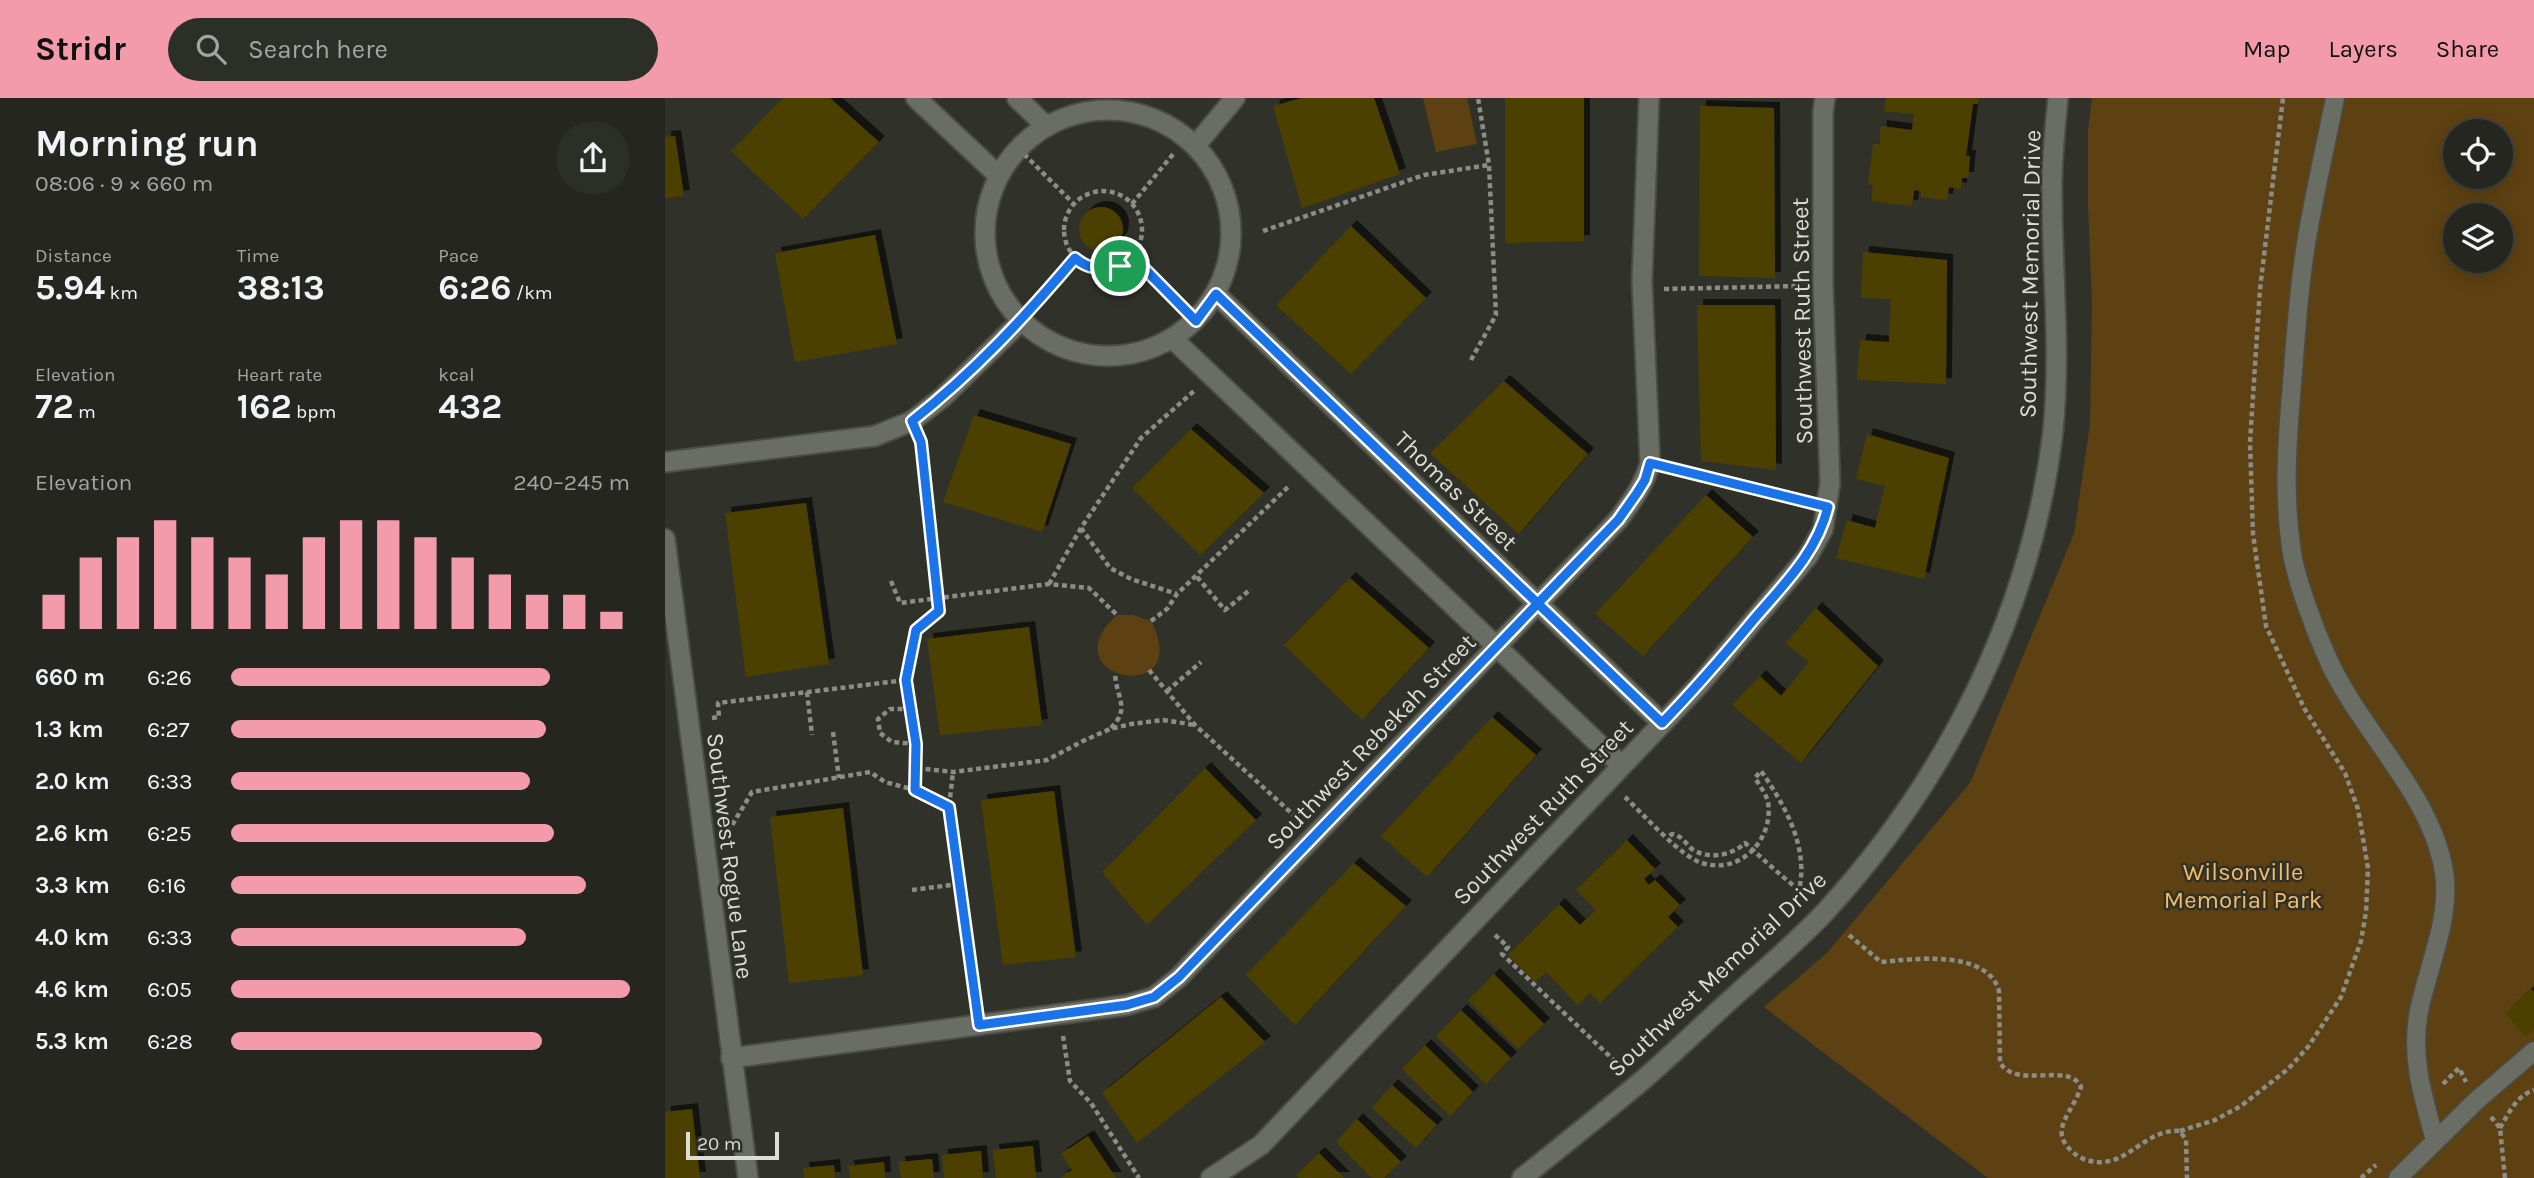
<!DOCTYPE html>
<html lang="en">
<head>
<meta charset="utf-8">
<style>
  :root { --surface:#24261f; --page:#2c2e28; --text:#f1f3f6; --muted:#a3a5a4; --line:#41433d; --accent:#f39aab }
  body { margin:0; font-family:Karla,sans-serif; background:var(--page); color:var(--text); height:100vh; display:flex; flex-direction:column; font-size:26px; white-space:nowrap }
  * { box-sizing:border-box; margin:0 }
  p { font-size:23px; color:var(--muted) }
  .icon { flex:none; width:38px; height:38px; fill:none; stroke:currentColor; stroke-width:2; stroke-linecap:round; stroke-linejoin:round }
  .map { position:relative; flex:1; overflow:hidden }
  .sheet { display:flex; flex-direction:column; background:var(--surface); width:665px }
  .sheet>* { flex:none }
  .tools { position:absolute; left:1778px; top:21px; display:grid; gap:14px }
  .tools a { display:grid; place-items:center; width:70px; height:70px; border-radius:50%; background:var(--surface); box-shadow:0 4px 18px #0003,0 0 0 2px var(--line); font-size:35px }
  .scale { position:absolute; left:21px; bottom:18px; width:93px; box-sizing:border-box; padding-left:7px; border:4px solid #dbddd7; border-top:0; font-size:19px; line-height:24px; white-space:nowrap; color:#dbddd7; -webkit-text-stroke:5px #303229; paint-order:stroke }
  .pin { position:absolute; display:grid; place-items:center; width:60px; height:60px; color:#fff; margin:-30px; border:4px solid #fff; border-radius:50%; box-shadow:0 2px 7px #0007 }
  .round { display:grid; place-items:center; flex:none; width:74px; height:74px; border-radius:37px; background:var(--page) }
  .summary { display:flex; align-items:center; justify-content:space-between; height:119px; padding:0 35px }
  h1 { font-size:38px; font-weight:700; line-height:52px }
  .figures { display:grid; grid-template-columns:repeat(3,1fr); gap:10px; height:119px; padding:7px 35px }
  .figures div { display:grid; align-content:center }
  .figures b { font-size:35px; font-weight:700 }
  .figures small { font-size:19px; font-weight:400 }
  .figures p { font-size:19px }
  .chart { height:196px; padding:14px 35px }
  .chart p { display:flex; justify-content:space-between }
  .chart svg { width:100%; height:126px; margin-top:7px; stroke:var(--accent); stroke-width:6 }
  ul { padding:0 35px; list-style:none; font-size:23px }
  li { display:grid; grid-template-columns:112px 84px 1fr; align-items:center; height:52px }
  li i { height:18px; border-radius:9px; background:var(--accent) }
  header { display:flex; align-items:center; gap:42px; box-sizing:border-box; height:98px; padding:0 35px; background:var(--accent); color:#111 }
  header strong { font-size:33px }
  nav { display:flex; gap:38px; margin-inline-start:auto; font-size:24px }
  .search { width:490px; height:63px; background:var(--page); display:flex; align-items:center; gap:18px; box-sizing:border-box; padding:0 24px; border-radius:38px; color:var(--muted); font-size:26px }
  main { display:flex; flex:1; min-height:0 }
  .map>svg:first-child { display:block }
</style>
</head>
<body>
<header>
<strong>Stridr</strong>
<div class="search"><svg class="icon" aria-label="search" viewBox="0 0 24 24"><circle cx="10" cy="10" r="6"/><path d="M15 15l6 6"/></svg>Search here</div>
<nav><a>Map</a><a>Layers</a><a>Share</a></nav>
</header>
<main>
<section class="sheet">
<div class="summary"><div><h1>Morning run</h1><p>08:06 · 9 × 660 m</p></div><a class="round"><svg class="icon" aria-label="share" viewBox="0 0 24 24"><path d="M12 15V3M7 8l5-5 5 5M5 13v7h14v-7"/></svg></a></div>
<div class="figures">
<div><p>Distance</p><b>5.94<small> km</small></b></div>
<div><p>Time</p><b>38:13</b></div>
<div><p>Pace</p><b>6:26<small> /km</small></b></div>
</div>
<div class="figures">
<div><p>Elevation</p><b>72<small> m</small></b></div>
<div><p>Heart rate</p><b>162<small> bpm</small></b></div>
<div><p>kcal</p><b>432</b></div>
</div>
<div class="chart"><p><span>Elevation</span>240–245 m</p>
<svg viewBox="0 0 160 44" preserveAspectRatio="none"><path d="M5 44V32M15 44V19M25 44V12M35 44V6M45 44V12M55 44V19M65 44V25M75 44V12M85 44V6M95 44V6M105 44V12M115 44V19M125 44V25M135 44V32M145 44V32M155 44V38"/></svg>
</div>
<ul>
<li><b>660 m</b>6:26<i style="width:80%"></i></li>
<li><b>1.3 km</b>6:27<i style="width:79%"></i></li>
<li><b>2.0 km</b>6:33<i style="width:75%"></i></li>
<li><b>2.6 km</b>6:25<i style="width:81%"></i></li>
<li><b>3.3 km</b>6:16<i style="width:89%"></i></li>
<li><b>4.0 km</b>6:33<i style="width:74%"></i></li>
<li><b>4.6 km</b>6:05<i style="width:100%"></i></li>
<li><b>5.3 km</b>6:28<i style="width:78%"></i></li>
</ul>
</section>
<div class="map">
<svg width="1869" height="1080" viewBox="0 0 1869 1080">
  <defs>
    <filter id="shadow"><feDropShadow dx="6" dy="-6" stdDeviation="0" flood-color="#0009"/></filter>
  </defs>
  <rect width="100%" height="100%" fill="#303229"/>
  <path fill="#5e4112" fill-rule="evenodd" d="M758,0h44l10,46 -41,8z
    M1427,0h442v1080h-546l-224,-171 63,-54 143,-170 104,-249 16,-110 2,-120 -4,-100v-73zM1790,33h46v46h-46zM1790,117h46v46h-46z
    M452,517h16l18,6c45,88 -105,58 -34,-6z"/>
  <path fill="#4c4103" filter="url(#shadow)" d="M118,0h47l49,44 -76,77 -72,-68z
    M637,0h72l26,76 -98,34 -29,-102z
    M840,0h79v143l-79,2z
    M1221,0h93l-1,6h-5l-7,52h4l-2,22h-6l-1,11 -12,-2 -2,13 -26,-3v-6l-7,-1 -2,16 -41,-5 2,-16 -5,-1 5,-40h6l2,-18 31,4 2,-16 -30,-3z
    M1035,8l74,2 1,170 -76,-2z
    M10,38l9,60 -19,2v-61z
    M414 131a22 22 0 1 1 44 0a22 22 0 1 1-44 0Z
    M686,128l75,72 -75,76 -75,-69z
    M210,137l22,109 -102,18 -20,-109z
    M1198,154l84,8 -1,124 -89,-4 3,-40 29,2 2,-43 -30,-1z
    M1032,207h78l1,165 -75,-9z
    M839,283l84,73 -69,80 -89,-81z
    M309,317l97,29 -29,88 -99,-30z
    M526,331l73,64 -64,62 -68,-67z
    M1202,336l82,24 -25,121 -88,-21 11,-38 28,8 10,-42 -29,-7z
    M1041,397l47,42 -110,119 -48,-42z
    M141,405l23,161 -83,13 -21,-164z
    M685,480l79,70 -67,72 -78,-75z
    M1151,510l62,58 -77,97 -69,-58 28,-29 21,20 28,-34 -23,-19z
    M364,529l13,98 -102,10 -13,-96z
    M827,619l44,38 -109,122 -46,-41z
    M540,670l51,52 -109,105 -45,-53z
    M389,693l22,166 -73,8 -22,-165z
    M178,710l20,167 -74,8 -19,-166z
    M962,742l28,29 -11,10 5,6 6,-5 25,25 -12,12 10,10 -78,76 -10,-10 -12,12 -32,-33 -11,10 -27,-27 51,-51 21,21 16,-15 -20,-20z
    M689,765l52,43 -111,119 -49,-50z
    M829,876l50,50 -26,25 -50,-49z
    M1866,891l3,3v37l-8,8 -21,-24z
    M556,899l44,45 -128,101 -35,-50z
    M796,912l50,48 -25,26 -50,-48z
    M760,947l48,47 -23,24 -48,-47z
    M727,987l45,40 -21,23 -44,-40z
    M27,1011l8,69h-35v-66z
    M692,1021l44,43 -17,16h-12l-36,-36z
    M423,1038l28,42h-56l12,-8 -11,-16z
    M368,1048l3,32h-40l-3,-28z
    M316,1053l2,27h-39l-2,-23z
    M654,1055l25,25h-45l-3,-3z
    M267,1061l2,19h-33l-2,-16z
    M219,1064l1,16h-35l-2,-12z
    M169,1067l1,13h-31l-1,-10z"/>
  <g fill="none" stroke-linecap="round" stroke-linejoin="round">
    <defs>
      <path id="service" d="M1670,0c-9,45 -19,89 -27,134 -9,50 -12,102 -16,152 -5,57 -9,113 0,169 5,30 23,77 35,104 32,73 105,137 117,215 7,47 -16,94 -25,139 -9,45 4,86 16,129
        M1733,1080l78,-77 58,-50"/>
      <path id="minor" d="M251,0l82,77
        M352,0l29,28
        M320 135a123 123 0 1 1 246 0a123 123 0 1 1-246 0Z
        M531,47l39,-47
        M551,196l446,429
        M508,241l448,426
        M0,364l210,-26 37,-15 31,-24 78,-76
        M0,441l83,639
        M66,960l396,-53 27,-8 25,-20 439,-457c14,-19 26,-35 32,-57l-8,-182 7,-183
        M546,1080l50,-33 437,-459 110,-130 15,-27 7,-46 -7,-197v-174l2,-14"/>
      <path id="tertiary" d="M857,1080c39,-31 77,-62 115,-93 34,-29 66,-61 100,-91 30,-27 61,-53 89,-83 121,-132 206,-301 227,-480 8,-79 -1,-158 -1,-237 -1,-32 3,-64 6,-96"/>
    </defs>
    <use href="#service" stroke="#4b4d45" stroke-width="21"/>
    <use href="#minor" stroke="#4b4d45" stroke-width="23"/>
    <use href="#tertiary" stroke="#4b4d45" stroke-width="23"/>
    <path stroke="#8b8d86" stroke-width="4.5" stroke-dasharray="5 3.5" stroke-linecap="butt" d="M353,50l55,55
      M399 132a39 39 0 1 1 78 0a39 39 0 1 1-78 0Z
      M467,106l42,-51
      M598,133l161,-56 65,-10
      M467,158l64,65
      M999,191l135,-3
      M372,204l38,-44
      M806,262l25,-45 -7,-150 -11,-67
      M1010,371l127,31
      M416,430l29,40 21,11 46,15
      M532,479l28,33 26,-21
      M226,483l9,22 149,-19 40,4 28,27
      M384,486l32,-56 60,-90 53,-47
      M486,523l16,-12 10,-15 113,-109
      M484,572l46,55 104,95
      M241,582l10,64 -1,46
      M502,593l34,-29
      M142,594l5,43
      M246,611h-21l-12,10 2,14 12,9 24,2
      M47,620l7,-1 -1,-14 188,-23 10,-50 23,-19 -18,-166
      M446,630c20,-20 5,-30 4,-55
      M168,634l6,46
      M252,670l36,4 94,-12 36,-19 27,-12 21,-5 32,-4 32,5
      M960,699c18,17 56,60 77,66 38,12 72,-23 66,-61 -2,-8 -8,-16 -13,-24l6,-7c24,34 48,77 38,119 -19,-15 -36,-31 -54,-47 -12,12 -34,16 -50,8 -9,-5 -11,-15 -23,-17l-4,3
      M284,709l26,193
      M60,730l6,-1 21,-35 118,-20 15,10 30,8 34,17 4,-35
      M247,792l47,-6
      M830,837l13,12 -6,7 119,113
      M1184,837l32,27c33,-3 106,-13 118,29l1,72c18,27 69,-2 81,24 -10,30 -37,45 -2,70 45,21 61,-29 101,-26l6,9 1,38
      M398,938l7,45 21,22 48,75
      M1778,986l16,-16 7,14
      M1826,1019l9,11 5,50
      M1835,1030c9,-15 16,-32 34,-38
      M1515,1033l35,-11 26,-14 47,-37 20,-22 33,-50 20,-56 5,-29 2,-44 -10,-59 -13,-36 -41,-65 -38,-82 -13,-92 -3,-92 10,-153 23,-191
      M1696,1080l15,-13"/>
    <use href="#service" stroke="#6a6d63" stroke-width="18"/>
    <use href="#minor" stroke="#6a6d63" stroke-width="19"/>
    <use href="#tertiary" stroke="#6a6d63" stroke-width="19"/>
  </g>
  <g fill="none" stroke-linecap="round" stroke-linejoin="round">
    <defs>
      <path id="route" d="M455,168c-18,4 -31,4 -45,-8 -50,59 -102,115 -163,163l9,21 18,169 -23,19 -10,50 10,64 -1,46 34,17 30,218 148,-20 27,-8 25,-20 439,-457 19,-27 8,-13 5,-17 178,44c-11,45 -43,76 -73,111 -30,36 -61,72 -93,105l-446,-429 -20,27 -64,-65 -12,10"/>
    </defs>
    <use href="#route" stroke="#fff" stroke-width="14"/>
    <use href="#route" stroke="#1a73e8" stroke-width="9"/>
  </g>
  <g text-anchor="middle" stroke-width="5" stroke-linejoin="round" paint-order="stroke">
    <g font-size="24" fill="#dbddd7" stroke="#303229">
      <text transform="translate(1365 176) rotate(-89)" y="8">Southwest Memorial Drive</text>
      <text transform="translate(1137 223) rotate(-91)" y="8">Southwest Ruth Street</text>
      <text transform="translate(791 393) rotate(44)" y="8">Thomas Street</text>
      <text transform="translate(706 644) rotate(-46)" y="8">Southwest Rebekah Street</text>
      <text transform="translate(878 714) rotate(-46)" y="8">Southwest Ruth Street</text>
      <text transform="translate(65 758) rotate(83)" y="8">Southwest Rogue Lane</text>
      <text transform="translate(1052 876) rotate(-43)" y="8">Southwest Memorial Drive</text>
    </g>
    <g font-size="24" fill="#f6bb64" stroke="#303229">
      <text x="1578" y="782">Wilsonville<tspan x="1578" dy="28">Memorial Park</tspan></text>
    </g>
  </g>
</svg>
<div class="tools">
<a><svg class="icon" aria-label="locate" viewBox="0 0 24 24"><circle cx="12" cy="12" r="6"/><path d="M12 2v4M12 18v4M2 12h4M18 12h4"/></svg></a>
<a><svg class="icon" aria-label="layers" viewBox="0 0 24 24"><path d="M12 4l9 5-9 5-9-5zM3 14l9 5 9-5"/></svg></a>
</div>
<div class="scale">20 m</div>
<div class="pin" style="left:455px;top:168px;background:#1e9e55"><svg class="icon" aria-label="arrive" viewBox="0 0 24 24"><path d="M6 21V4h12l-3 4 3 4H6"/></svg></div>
</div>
</main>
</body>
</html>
